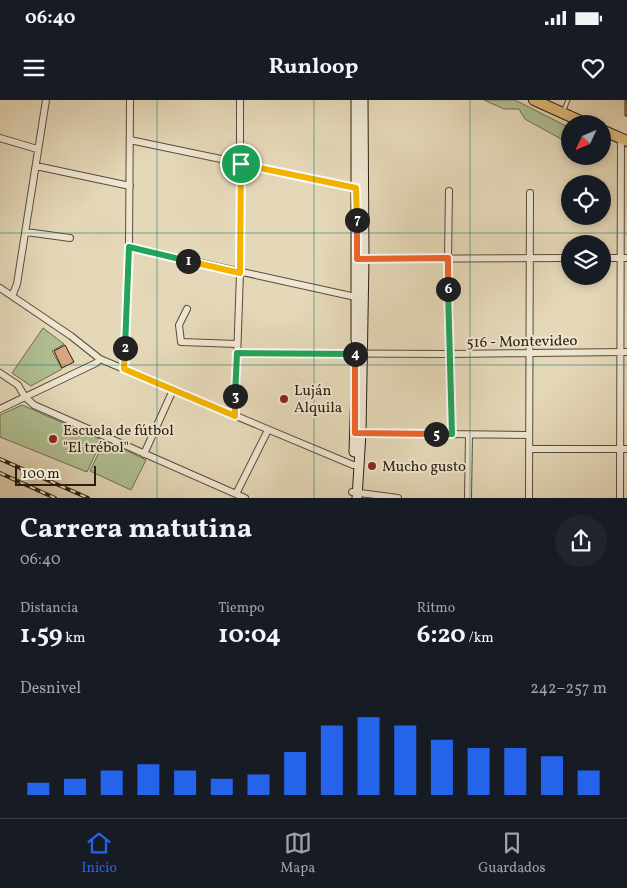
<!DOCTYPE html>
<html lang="es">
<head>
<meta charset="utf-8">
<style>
  :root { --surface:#171b24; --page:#20242c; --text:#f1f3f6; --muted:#9ea1a6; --line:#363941; --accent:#2563eb }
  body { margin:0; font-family:Vollkorn,serif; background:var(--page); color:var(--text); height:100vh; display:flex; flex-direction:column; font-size:19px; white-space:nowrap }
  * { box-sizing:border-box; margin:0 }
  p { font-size:16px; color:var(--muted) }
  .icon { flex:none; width:28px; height:28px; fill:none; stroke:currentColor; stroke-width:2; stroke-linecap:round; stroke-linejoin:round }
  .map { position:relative; height:398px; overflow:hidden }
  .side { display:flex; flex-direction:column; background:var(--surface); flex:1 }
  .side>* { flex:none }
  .needle { width:32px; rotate:226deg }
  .buttons { position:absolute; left:561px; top:15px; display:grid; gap:10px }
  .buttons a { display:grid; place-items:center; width:50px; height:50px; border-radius:50%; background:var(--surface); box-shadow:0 2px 8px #0003; font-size:25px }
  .scale { position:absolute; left:15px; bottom:12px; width:81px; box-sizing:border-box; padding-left:5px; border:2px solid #2a1e10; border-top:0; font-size:14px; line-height:18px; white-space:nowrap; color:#2a1e10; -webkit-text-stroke:4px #eee6d1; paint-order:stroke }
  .pin { position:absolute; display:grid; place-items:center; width:42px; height:42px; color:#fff; margin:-21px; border:2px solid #fff; border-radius:50%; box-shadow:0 1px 5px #0007 }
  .km { position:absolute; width:25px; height:25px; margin:-12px; border-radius:50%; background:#222; color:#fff; font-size:14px; line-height:25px; text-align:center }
  .round { display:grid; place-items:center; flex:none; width:52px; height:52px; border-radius:26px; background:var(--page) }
  .head { display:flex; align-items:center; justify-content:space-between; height:85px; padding:0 20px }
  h1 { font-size:28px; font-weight:700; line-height:38px }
  .metrics { display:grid; grid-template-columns:repeat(3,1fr); gap:8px; height:85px; padding:5px 20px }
  .metrics div { display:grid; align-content:center }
  .metrics b { font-size:25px; font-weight:700 }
  .metrics small { font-size:14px; font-weight:400 }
  .metrics p { font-size:14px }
  .chart { height:140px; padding:10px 20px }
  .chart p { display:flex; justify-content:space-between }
  .chart svg { width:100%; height:90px; margin-top:5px; stroke:var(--accent); stroke-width:6 }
  .status { display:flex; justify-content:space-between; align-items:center; height:35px; padding:0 25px; background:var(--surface); direction:ltr }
  .status svg { height:14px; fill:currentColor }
  header { display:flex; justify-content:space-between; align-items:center; height:65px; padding:0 20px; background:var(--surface); font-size:22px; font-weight:700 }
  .tab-bar { display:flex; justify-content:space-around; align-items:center; height:70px; border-top:1px solid var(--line); background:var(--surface); font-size:14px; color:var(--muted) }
  .tab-bar a { display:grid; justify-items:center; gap:2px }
  .tab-bar .selected { color:var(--accent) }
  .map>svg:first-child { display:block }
</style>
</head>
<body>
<div class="status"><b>06:40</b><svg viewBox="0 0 49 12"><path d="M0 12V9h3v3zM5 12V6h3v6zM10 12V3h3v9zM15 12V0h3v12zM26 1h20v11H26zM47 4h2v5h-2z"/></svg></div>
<header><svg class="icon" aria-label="menu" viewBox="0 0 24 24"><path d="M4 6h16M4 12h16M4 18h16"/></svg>Runloop<svg class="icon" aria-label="heart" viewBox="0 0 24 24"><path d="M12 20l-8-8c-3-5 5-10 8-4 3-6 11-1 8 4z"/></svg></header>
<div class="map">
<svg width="627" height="398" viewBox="0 0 627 398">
  <rect width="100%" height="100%" fill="#e5d8b8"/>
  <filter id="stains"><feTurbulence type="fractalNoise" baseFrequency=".004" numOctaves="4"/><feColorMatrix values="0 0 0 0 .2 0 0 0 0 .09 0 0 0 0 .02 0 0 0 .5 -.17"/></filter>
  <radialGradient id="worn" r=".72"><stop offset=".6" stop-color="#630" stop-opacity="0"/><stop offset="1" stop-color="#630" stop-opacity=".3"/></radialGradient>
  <path fill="#b0bf92" stroke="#6d6e51" d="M484,0h31l55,28v16l-45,-25 -6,-10h-15z
    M43,228l21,16 -12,7 10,18 -31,17 -19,-13z
    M22,305l80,35 -15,32 -87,-35v-22z
    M105,340l41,20 -15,30 -41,-19z"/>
  <path fill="#d7a67e" stroke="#2a1e10" d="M625,0h2v16h-2z
    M65,245l9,17 -12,6 -8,-17z"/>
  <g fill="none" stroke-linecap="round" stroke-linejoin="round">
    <defs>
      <path id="lane" d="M563,12l5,-12"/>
      <path id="street" d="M0,38l37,11
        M130,40l229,48
        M36,66l94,20
        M449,91l-1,67 4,176
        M26,132l44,6
        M129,147l231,51
        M602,158h25
        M361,159l209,-1
        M0,188l71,48 29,23 253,106h6
        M12,196l5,-12 29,-184
        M187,209l-8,16 2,17 56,2
        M237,253l212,1 178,-2
        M124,269l5,-122 1,-147
        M0,273l18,12 7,12 9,8 211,93
        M0,309l96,-46 4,-4
        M235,316l5,-143v-173
        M358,333l171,2
        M529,349h98
        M144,354l29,-64
        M352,392l46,6
        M236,394l32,-64
        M468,398l1,-63
        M529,398l1,-305
        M620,398l1,-359"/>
      <path id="secondary" d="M356,0v240
        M354,352l2,-64
        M357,398l4,-65 3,-174 -1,-159"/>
      <path id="primary" d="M534,0l53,24
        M602,30l25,11"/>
    </defs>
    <use href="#lane" stroke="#594c3a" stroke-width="5"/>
    <use href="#street" stroke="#594c3a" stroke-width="8"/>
    <use href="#secondary" stroke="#2a1e10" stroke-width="11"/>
    <use href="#primary" stroke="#2a1e10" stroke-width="12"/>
    <use href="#lane" stroke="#eee6d1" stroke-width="3"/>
    <use href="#street" stroke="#eee6d1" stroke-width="6"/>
    <use href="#secondary" stroke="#eee6d1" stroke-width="9"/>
    <use href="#primary" stroke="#e2bc7c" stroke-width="10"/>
    <defs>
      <path id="rail" d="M0,359l88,39
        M0,373l55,25"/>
    </defs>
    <use href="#rail" stroke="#2a1e10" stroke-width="4"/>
    <use href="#rail" stroke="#eee6d1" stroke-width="2" stroke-dasharray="5.5" stroke-linecap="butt"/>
  </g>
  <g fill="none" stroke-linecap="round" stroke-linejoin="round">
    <defs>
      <path id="split-1" d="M188,161l52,12 1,-109"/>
      <path id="split-2" d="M125,248l4,-101 59,14"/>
      <path id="split-3" d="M125,248l-1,21 111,47v-20"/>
      <path id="split-4" d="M235,296l2,-43 118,1"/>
      <path id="split-5" d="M355,254v79l81,1"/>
      <path id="split-6" d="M436,334h16l-4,-145"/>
      <path id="split-7" d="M357,120v39l91,-1v31"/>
      <path id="split-8" d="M241,64l115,24 1,32"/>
    </defs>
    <use href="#split-1" stroke="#fff" stroke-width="10"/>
    <use href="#split-2" stroke="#fff" stroke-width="10"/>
    <use href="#split-3" stroke="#fff" stroke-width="10"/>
    <use href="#split-4" stroke="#fff" stroke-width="10"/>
    <use href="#split-5" stroke="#fff" stroke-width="10"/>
    <use href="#split-6" stroke="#fff" stroke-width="10"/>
    <use href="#split-7" stroke="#fff" stroke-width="10"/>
    <use href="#split-8" stroke="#fff" stroke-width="10"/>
    <use href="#split-1" stroke="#f5b400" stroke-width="6"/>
    <use href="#split-2" stroke="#22a559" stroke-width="6"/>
    <use href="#split-3" stroke="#f5b400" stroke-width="6"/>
    <use href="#split-4" stroke="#22a559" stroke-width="6"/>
    <use href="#split-5" stroke="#f0652b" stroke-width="6"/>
    <use href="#split-6" stroke="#22a559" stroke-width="6"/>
    <use href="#split-7" stroke="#f0652b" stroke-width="6"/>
    <use href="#split-8" stroke="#f5b400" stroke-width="6"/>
  </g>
  <path fill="none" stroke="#0f766e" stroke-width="1" stroke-opacity="0.55" d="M157,0v398M314,0v398M470,0v398M0,133h627M0,265h627"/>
  <g fill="#8f2418" stroke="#eee6d1" stroke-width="2">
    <circle cx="284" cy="299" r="5"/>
    <circle cx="53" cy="339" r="5"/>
    <circle cx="372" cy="366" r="5"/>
  </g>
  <g text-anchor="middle" stroke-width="4" stroke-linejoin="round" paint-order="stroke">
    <g font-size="15" fill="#2a1e10" stroke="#eee6d1">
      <text transform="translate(522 241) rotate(-1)" y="5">516 - Montevideo</text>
    </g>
    <g font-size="15" fill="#2a1e10" stroke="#eee6d1" text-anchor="start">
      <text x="294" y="295">Luján<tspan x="294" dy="17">Alquila</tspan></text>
      <text x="63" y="335">Escuela de fútbol<tspan x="63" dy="17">"El trébol"</tspan></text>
      <text x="382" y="371">Mucho gusto</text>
    </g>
  </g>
  <rect width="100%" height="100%" filter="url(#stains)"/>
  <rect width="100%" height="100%" fill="url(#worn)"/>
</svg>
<div class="buttons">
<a><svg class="needle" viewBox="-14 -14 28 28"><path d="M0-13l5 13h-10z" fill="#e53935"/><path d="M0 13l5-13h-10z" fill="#9ea1a6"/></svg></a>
<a><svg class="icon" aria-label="locate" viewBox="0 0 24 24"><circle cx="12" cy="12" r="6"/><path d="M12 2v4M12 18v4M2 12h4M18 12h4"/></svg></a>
<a><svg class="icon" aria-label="layers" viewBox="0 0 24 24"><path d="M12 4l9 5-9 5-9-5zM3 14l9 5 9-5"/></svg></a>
</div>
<div class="scale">100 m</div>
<div class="pin" style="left:241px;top:64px;background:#1e9e55"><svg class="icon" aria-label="arrive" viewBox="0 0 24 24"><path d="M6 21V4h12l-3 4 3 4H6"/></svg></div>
<b class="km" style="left:188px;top:161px">1</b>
<b class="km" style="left:125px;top:248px">2</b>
<b class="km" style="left:235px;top:296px">3</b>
<b class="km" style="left:355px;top:254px">4</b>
<b class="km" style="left:436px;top:334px">5</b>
<b class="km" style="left:448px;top:189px">6</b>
<b class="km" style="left:357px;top:120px">7</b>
</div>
<section class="side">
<div class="head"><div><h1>Carrera matutina</h1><p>06:40</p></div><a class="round"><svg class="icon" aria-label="share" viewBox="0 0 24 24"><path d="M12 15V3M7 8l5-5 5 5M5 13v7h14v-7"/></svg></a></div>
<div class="metrics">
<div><p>Distancia</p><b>1.59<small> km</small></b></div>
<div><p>Tiempo</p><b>10:04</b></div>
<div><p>Ritmo</p><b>6:20<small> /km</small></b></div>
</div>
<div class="chart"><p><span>Desnivel</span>242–257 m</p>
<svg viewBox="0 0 160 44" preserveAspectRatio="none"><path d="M5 44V38M15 44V36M25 44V32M35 44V29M45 44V32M55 44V36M65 44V34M75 44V23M85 44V10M95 44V6M105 44V10M115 44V17M125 44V21M135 44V21M145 44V25M155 44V32"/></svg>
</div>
</section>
<nav class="tab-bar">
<a class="selected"><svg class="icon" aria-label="home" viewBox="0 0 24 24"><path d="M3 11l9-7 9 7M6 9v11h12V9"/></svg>Inicio</a>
<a><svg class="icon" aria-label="map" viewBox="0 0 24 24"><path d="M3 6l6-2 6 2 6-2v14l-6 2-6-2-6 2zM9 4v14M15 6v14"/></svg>Mapa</a>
<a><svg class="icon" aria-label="saved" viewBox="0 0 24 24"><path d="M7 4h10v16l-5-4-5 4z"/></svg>Guardados</a>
</nav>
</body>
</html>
